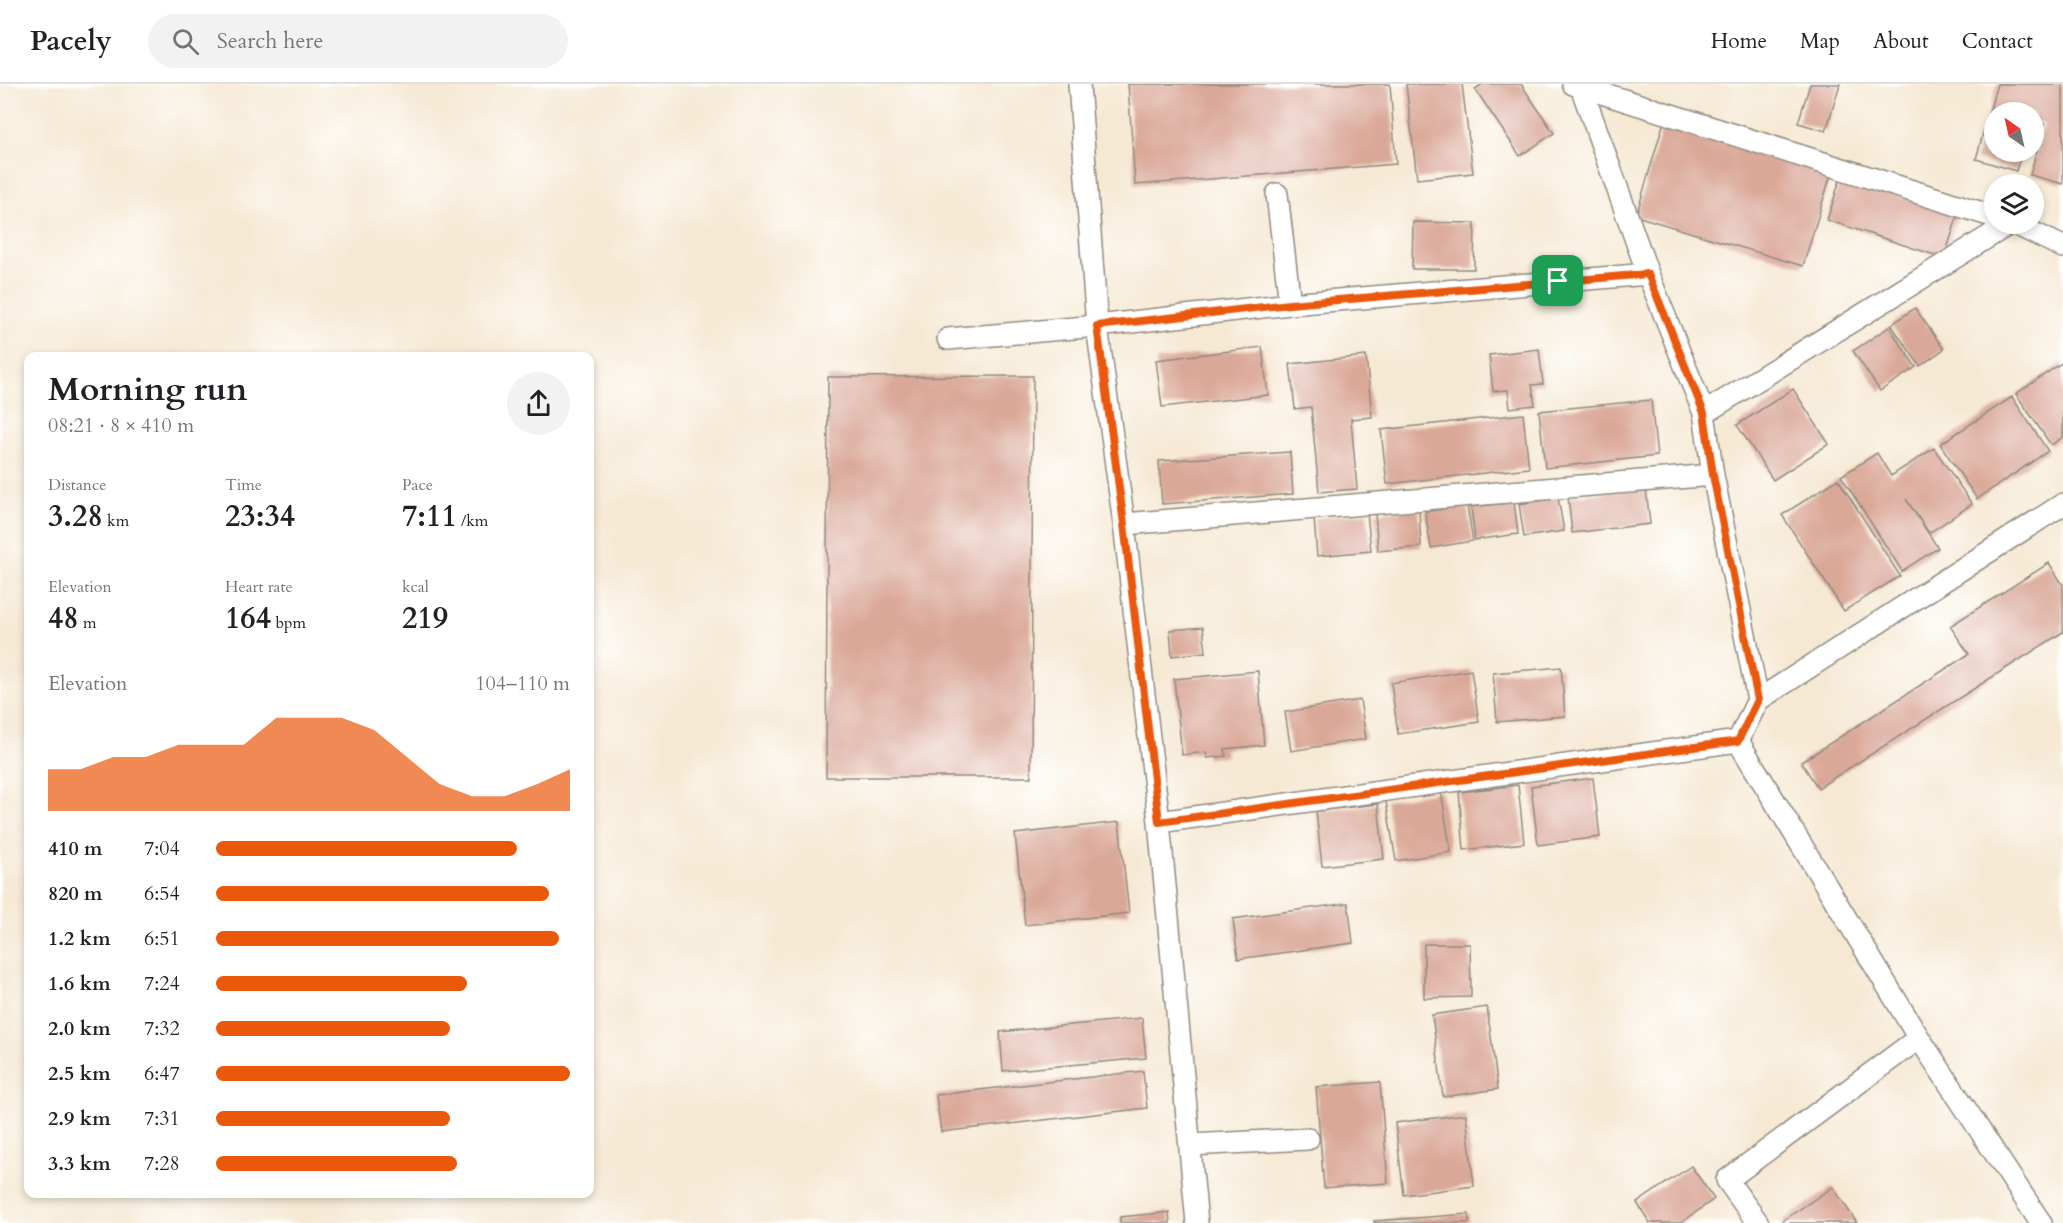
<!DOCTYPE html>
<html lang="en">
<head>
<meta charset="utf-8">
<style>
  :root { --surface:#fff; --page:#f2f2f2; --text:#202124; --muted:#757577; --line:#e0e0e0; --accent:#ea580c }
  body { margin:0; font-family:Cardo,serif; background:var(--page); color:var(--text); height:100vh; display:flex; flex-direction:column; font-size:22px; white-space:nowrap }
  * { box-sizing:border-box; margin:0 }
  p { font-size:20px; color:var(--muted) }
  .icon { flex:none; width:33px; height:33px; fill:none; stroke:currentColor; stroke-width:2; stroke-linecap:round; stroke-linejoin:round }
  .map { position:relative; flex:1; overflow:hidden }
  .sheet { position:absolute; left:24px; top:268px; width:570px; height:846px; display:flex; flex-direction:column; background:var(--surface); border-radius:12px; box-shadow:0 3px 9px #0003 }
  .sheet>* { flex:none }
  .needle { width:39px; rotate:326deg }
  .buttons { position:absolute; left:1984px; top:18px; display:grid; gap:12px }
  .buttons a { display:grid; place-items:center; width:60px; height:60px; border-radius:50%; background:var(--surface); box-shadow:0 3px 9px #0003; font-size:30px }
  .pin { position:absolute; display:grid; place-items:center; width:51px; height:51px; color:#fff; margin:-26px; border-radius:12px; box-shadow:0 3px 9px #0006 }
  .round { display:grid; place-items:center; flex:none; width:63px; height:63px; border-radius:32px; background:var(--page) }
  .overview { display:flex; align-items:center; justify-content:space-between; height:102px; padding:0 24px }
  h1 { font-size:33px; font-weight:700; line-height:45px }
  .stats { display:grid; grid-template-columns:repeat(3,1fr); gap:9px; height:102px; padding:6px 24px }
  .stats div { display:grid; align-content:center }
  .stats b { font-size:30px; font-weight:700 }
  .stats small { font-size:16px; font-weight:400 }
  .stats p { font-size:16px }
  .chart { height:168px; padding:12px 24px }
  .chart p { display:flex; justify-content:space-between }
  .chart svg { width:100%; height:108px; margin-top:6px; fill:var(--accent); opacity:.7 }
  ul { padding:0 24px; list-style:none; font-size:20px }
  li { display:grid; grid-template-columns:96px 72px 1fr; align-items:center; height:45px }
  li i { height:15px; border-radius:8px; background:var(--accent) }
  header { display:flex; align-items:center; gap:36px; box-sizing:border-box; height:84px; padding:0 30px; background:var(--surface); border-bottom:2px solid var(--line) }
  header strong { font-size:28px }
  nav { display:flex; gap:33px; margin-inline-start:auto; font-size:21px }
  .search { width:420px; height:54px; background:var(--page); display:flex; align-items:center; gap:15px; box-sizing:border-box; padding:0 21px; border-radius:33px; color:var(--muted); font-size:22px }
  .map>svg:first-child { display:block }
</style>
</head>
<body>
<header>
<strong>Pacely</strong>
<div class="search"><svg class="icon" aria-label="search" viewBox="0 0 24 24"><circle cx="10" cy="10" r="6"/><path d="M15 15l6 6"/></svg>Search here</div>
<nav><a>Home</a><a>Map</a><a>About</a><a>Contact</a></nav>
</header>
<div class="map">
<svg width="2063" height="1139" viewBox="0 0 2063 1139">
  <rect width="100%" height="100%" fill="#fff"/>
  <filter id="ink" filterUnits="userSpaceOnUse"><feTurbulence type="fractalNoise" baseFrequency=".0167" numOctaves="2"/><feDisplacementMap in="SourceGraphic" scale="12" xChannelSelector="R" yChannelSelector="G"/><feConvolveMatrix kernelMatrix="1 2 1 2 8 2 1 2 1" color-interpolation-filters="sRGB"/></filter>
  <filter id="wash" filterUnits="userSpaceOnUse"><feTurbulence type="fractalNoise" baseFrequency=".008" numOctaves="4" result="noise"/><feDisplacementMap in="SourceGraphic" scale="24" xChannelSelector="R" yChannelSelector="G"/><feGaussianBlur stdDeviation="1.35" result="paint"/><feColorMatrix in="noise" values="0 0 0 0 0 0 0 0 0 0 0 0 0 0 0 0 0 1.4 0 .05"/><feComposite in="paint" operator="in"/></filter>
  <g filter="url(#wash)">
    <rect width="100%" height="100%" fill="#f6e9d4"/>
    <g id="blocks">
      <path fill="#daa898" d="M1128,0h262l6,80 -261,21z
        M1406,0h56l11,89 -56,6z
        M1483,0h38l33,49 -34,23 -45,-67z
        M1810,0h30l-14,47 -28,-8z
        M1997,0h66v100l-33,-9 14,-51 -10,-3v-9h-39v40h27l-6,19 -40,-12z
        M1665,34l168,50 -30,98 -167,-50z
        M1841,93l117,38 -14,43 -117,-38z
        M1413,138l62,1 -1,46h-62z
        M1915,224l29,41 -24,17 -29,-41z
        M1889,243l27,40 -36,24 -27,-40z
        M1262,263l6,48 -106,12 -6,-47z
        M1539,265l4,35 -11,1 3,20 -25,3 -2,-18 -15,1 -4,-36z
        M1366,272l6,61 -21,2 6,70 -38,3 -8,-85 -16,2 -5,-45z
        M2063,278v75l-12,8 -35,-51z
        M1033,292l-2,401h-205l2,-400z
        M1793,305l36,55 -56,36 -36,-55z
        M2012,313l36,54 -71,48 -37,-55z
        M1651,316l6,56 -112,12 -6,-57z
        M1523,330l6,54 -142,16 -6,-54z
        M1934,364l38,56 -43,29 -23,-34 32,49 -36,23 -61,-95 36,-23 14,23z
        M1290,368l3,42 -131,10 -3,-43z
        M1838,395l62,97 -56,35 -62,-96z
        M1646,404l4,36 -78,9 -4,-36z
        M1558,414l6,33 -40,6 -5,-33z
        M1514,418l4,32 -43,6 -4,-33z
        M1467,421l6,36 -42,7 -6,-36z
        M1419,425l2,38 -43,4 -3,-38z
        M1367,429l4,38 -54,5 -3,-38z
        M2049,479l14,22v47l-245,156 -17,-26 168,-108 -19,-28z
        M1203,543l3,25 -34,4 -2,-26z
        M1561,583l4,49 -68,6 -4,-49z
        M1471,586l8,52 -81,12 -7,-51z
        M1258,587l6,74 -39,4 1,7 -19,2 -1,-6 -24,3 -8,-76z
        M1360,616l6,39 -75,12 -6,-39z
        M1593,694l7,59 -62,8 -7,-59z
        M1518,701l6,58 -60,7 -5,-58z
        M1441,707l10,61 -55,9 -10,-60z
        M1378,720l6,55 -62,7 -6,-55z
        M1119,738l10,91 -104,12 -10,-91z
        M1348,819l5,40 -115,16 -5,-40z
        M1424,860h46l1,53 -47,1z
        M1487,923l11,82 -55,8 -11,-82z
        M1142,934l4,40 -143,13 -3,-39z
        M1143,987l4,37 -206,24 -5,-37z
        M1380,998l8,101 -64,5 -8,-101z
        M1466,1030l8,72 -70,9 -9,-72z
        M1691,1082l23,33 -33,24h-31l-13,-20z
        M1833,1103l24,36h-78z
        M1169,1128l1,11h-50v-6z
        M1469,1130v9h-95v-2z"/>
    </g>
  </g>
  <g filter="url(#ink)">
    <use href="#blocks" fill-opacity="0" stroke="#908a80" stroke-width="1.5"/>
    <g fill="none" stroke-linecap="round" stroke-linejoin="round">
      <defs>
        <path id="service" d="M1079,0l18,242 27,198 35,298 38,401
          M1573,0l422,133
          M1580,0l68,190 56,139 9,62 45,225 -20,41 181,297 122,185
          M1277,110l13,110
          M2015,140l48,23
          M948,255l149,-13 193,-22 358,-30
          M1704,329l305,-189
          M1124,440l589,-49
          M1758,616l305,-196
          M1159,738l579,-81
          M1190,1061l118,-6
          M1758,1139l-31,-43 192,-142"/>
      </defs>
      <use href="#service" stroke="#908a80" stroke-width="24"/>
      <use href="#service" stroke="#fff" stroke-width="21"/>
    </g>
  </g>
  <g fill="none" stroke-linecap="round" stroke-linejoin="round" filter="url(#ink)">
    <defs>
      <path id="route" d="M1648,190l56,139 9,62 45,225 -20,41 -579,81 -35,-298 -27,-198 193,-22z"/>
    </defs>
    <use href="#route" stroke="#fff" stroke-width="12"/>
    <use href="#route" stroke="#ea580c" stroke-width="8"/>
  </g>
</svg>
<div class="buttons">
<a><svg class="needle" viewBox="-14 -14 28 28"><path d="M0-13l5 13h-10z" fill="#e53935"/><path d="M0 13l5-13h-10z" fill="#757577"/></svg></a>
<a><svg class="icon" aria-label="layers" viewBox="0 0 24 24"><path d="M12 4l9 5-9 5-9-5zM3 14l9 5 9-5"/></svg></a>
</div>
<div class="pin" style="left:1558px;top:197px;background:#1e9e55"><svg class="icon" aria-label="arrive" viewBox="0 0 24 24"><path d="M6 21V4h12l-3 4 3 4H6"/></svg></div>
<section class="sheet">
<div class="overview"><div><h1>Morning run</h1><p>08:21 · 8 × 410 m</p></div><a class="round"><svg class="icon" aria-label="share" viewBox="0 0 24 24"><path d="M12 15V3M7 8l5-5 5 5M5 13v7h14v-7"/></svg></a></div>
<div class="stats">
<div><p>Distance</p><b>3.28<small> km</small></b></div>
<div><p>Time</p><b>23:34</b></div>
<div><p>Pace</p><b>7:11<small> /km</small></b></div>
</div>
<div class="stats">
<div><p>Elevation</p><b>48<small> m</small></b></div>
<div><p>Heart rate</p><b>164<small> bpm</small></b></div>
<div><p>kcal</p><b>219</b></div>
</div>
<div class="chart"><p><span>Elevation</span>104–110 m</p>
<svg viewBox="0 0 160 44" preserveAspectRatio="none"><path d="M0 44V27L10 27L20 22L30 22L40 17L50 17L60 17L70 6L80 6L90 6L100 11L110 22L120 33L130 38L140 38L150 33L160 27V44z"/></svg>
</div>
<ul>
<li><b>410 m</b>7:04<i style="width:85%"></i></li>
<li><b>820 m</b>6:54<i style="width:94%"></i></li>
<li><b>1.2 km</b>6:51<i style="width:97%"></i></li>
<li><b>1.6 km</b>7:24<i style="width:71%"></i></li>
<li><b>2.0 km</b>7:32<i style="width:66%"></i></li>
<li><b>2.5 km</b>6:47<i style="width:100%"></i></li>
<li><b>2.9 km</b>7:31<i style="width:66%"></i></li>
<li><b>3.3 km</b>7:28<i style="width:68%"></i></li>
</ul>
</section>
</div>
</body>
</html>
